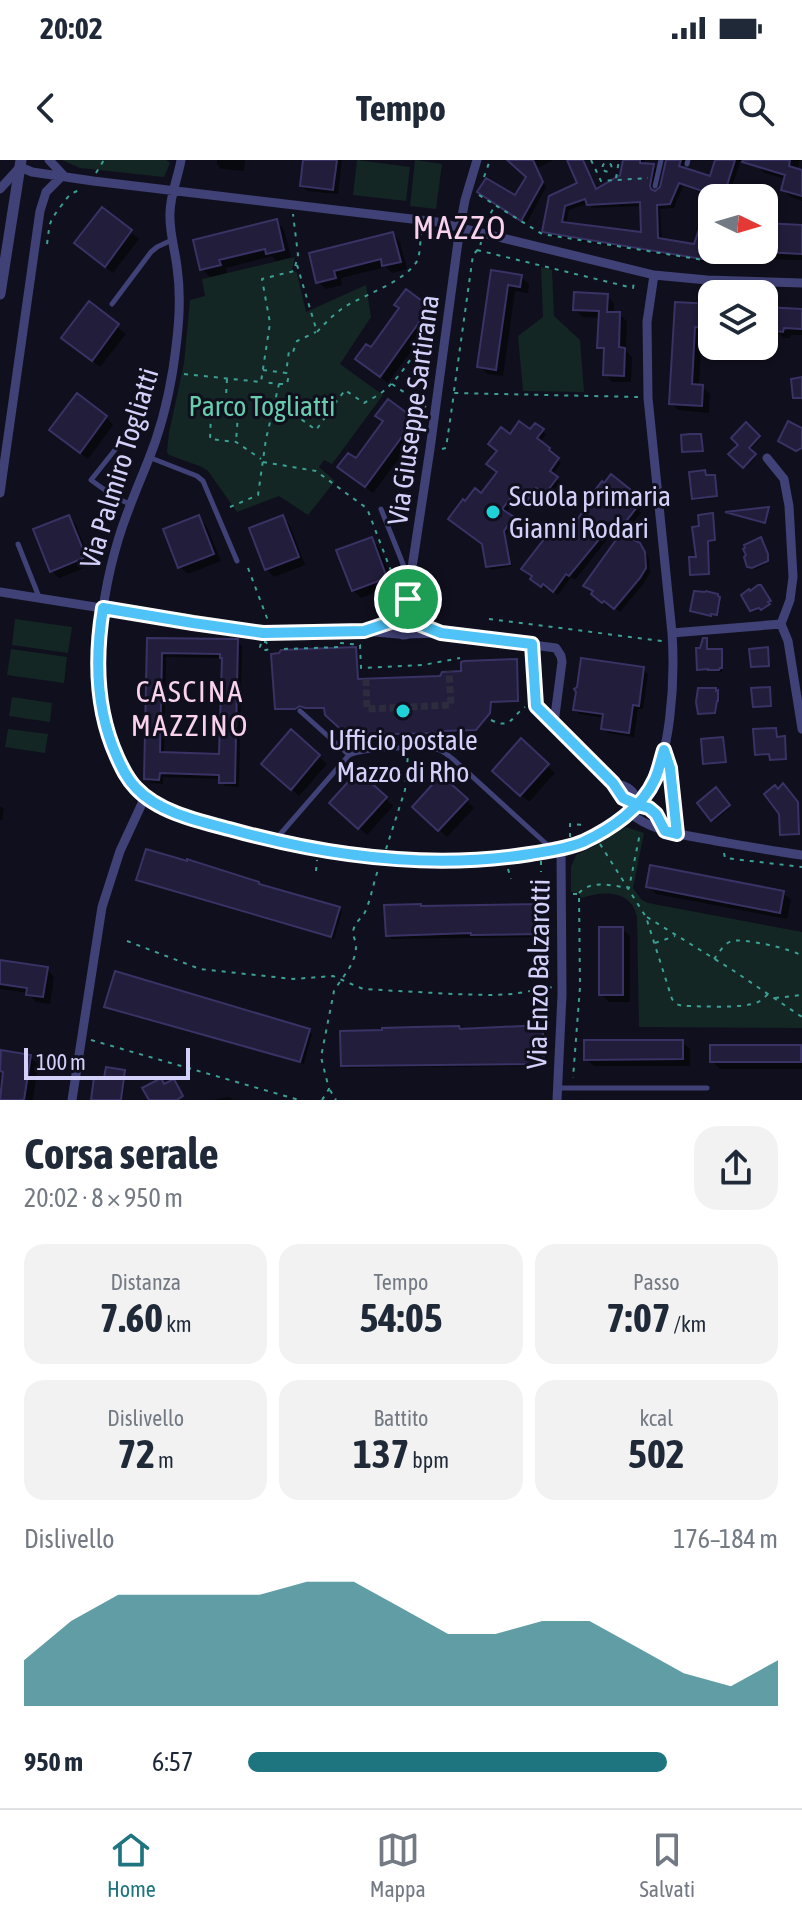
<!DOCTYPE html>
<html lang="it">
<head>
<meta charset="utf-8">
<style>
  :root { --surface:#fff; --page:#f2f2f3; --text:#1f2937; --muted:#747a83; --line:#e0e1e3; --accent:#1f757f }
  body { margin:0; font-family:"Asap Condensed",sans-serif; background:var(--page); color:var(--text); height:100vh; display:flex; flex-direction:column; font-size:30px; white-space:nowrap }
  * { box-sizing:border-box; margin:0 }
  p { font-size:26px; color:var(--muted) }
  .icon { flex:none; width:44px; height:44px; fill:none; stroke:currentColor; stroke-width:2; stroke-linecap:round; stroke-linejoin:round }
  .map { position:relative; height:940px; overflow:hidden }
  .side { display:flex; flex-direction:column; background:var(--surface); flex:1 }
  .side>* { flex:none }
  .needle { width:52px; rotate:95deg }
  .controls { position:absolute; left:698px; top:24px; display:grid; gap:16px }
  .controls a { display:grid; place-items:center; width:80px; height:80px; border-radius:16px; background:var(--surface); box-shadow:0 2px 6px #0004; font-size:40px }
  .scale { position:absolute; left:24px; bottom:20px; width:166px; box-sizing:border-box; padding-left:8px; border:4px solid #d3d1f9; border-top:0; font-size:22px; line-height:28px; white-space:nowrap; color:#d3d1f9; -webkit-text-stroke:6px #100f1d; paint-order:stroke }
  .pin { position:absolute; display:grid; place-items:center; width:68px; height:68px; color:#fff; margin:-34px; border:4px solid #fff; border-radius:50%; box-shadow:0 2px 8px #0007 }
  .round { display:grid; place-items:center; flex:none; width:84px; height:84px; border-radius:24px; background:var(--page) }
  .head { display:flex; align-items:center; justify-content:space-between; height:136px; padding:0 24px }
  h1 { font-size:44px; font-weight:700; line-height:60px }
  .stats { display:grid; grid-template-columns:repeat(3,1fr); gap:12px; height:136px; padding:8px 24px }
  .stats div { display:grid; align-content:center; border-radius:20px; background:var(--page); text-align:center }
  .stats b { font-size:40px; font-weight:700 }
  .stats small { font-size:22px; font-weight:400 }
  .stats p { font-size:22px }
  .chart { height:224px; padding:16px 24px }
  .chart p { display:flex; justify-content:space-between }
  .chart svg { width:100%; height:144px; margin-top:8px; fill:var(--accent); opacity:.7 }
  ul { padding:0 24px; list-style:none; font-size:26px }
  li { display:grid; grid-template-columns:128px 96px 1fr; align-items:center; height:60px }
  li i { height:20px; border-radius:10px; background:var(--accent) }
  .status { display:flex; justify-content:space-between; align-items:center; height:56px; padding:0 40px; background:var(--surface); direction:ltr }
  .status svg { height:22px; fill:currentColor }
  header { display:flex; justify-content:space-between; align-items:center; height:104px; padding:0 24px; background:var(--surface); font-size:36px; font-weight:700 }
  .tab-bar { display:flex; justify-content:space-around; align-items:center; height:112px; border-top:2px solid var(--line); background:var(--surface); font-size:22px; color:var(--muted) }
  .tab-bar a { display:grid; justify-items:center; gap:4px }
  .tab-bar .active { color:var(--accent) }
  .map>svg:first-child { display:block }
</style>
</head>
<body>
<div class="status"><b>20:02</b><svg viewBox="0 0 49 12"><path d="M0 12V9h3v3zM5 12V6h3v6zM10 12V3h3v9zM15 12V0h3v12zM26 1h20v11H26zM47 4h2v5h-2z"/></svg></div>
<header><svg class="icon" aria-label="back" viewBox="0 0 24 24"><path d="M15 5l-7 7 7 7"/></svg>Tempo<svg class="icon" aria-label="search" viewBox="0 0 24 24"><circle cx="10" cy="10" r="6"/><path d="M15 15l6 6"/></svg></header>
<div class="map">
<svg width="802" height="940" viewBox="0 0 802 940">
  <rect width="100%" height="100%" fill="#100f1d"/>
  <path fill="#132624" d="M62,0h104l4,3 -6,14 -84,-9z
    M357,0l53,7 -4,34 -53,-6z
    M415,0l27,4 -6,45 -26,-3z
    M295,97l-3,12 5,4 9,39 60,-27 5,32 -31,47 43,31 -51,69 -8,-4 -5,7 16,14 -27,34 -29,-19 -42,16 -29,-41 -6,-4 -33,-12 -2,-3 2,-19 15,-70 6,-63 15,-4 -3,-17z
    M541,107l11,3 2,46 26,24 4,52 -61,-1 -5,-55 25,-19z
    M15,459l57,8 -4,26 -56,-8z
    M11,489l56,8 -3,26 -57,-8z
    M12,537l40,6 -2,19 -41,-6z
    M8,569l40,5 -3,19 -40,-6z
    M626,667l18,6 -11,55 9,12 6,3 154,29v96l-163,-1 -2,-110c-6,-28 -34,-26 -56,-19l-2,-5 -8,-1v-25l5,-12 21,-10z"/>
  <path fill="#0007" fill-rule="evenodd" d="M217,0h28l-1,11 -23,-2 -4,-5z
    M305,0h37l-4,34 -31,-3 -5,-5z
    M510,0h44l-17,8 9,19 -20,37 -42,-28 32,2 12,-21z
    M569,0h15l14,30 24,-14 3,-16h20l-1,6h9l5,5 -6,24 10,-6 6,-29h18l-3,11 29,7 5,-18h24l-13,38h-16v49l-5,15 -158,-26 -4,-4 35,-48zM683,26l29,10 -16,50 -34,-6 -2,-31 14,-1zM588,43l5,5 49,-2 1,28 -77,-10 3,-14z
    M759,0h41l-3,11 5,1v29l-11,-4 -8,-7 3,-11 -21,-6 -8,-7z
    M102,50l37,29 -26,34 -29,-22z
    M276,62l8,7 7,28 -15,4 -4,-5 -46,12 1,5 -17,4 -8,-8z
    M764,65l38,2v33l-37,-1 -8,-8 7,-1z
    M393,74l7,8 7,27 -15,4 -6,-6 -45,11 1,7 -16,4 -8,-7 -7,-28z
    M493,113l28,4 8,7 -1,9 -13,-2 -12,85 -16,-2 -7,-8z
    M406,132l30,24 -48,67 -23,-17 6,-16 30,-41z
    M607,136l7,7v11h6l7,8 -1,29 6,6 -1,25h-19l-7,-8 1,-21 -7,-6 2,-29 -19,-1 -7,-8z
    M89,144l37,30 -26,33 -28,-22z
    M677,144l35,2v28h-10l-3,52 3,1 8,7 -1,19 -31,-3 -7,-7z
    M764,149l38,2v24h-11l-1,3h-6l-4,-4 -16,-1z
    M388,242l34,26 -49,65 -26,-19 38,-52z
    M106,257l7,8 -25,34 -29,-22z
    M746,265l14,14 -11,12 7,6 -10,11 -15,-14 9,-9z
    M536,266l10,8 -6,9 9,6 3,3 -1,3 10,8 -9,12 8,7 -11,14 -9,-7 -9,14 -12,-9 -14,20 11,8 -10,13 6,31 -21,4 -3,-4 -4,-22 -19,-40 16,-8 19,-24 10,-35 21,-5z
    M701,276l1,2 2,14 -18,1 -2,-1z
    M704,312l2,5h8l2,2 2,19 -23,2 -2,-2z
    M640,339l5,5 -6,7 2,2 -19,23 13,5 10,10 4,8 1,14 -6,10 -24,29 -10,-8 -2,2 -22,-21 37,-51 -8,-5 -40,51 -4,-3 -13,18 -9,-7 -2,2 -10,-7 30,-46z
    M712,356l2,1 2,24 -7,1 1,33 -16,1 -2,-1 6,-16 4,-31z
    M69,357l7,8 16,40 -33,13 -7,-7z
    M199,358l7,7 15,36 -33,13 -8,-7z
    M283,358l7,7 15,40 -31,12 -8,-8z
    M372,379l7,8 15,38 -33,13 -8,-8z
    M761,379l8,18v6l-14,6 -6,-3z
    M763,429l8,14 -7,7 -1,-1 -9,3 -2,-2z
    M719,439l2,2 -3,15 -5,-1 -1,2 -20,-7z
    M149,480l88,1 5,5 -3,141 -14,-1 -4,-4v-3l-58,-2v7l-12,-1 -5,-4zM166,497l58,1 -3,98 -57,-2z
    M707,480l1,2 1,9h12l2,2v16l-2,3 -11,-2h8l-16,-19z
    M643,509l5,5 -5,35h-5l-4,28 -26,-4 -5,-5 2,-10 -25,-4 -5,-4z
    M770,529l1,2 1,16 -16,1 -1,-2z
    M715,530l4,4 1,8h-2l-2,12 -14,1 -2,-2z
    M775,570l3,9 6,-1 2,2 1,20 -14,1 -2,-6 -12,1 -2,-2z
    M291,572l36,32 -28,32 -28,-25z
    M722,579l2,2 3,22 -20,2 -2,-2z
    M521,581l34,32 -26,29 -27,-24z
    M358,613l35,33 -26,29 -28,-25z
    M441,618l33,30 -27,29 -33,-30z
    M783,626l16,20 1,29 -16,1 -2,-2 -4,-42z
    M716,630l14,18 -16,13 -14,-18z
    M0,646l4,3 -2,11h-2z
    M138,720l120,4 81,24 3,4 -8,27 -192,-56z
    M648,726l135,7 8,7 -4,19 -131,-25z
    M546,746l3,4v27l-158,2 -3,-4z
    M622,769l8,7v66h-21l-8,-8z
    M0,802l47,7 7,8 -4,27 -14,-2 -8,-9 -28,-4z
    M107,846l201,25 4,3 -8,30 -194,-54z
    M542,868l4,3 1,35 -201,2 -3,-3 118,-34z
    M682,882l8,7v17h-96l-8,-7z
    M800,887l2,2v20h-82l-8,-8z
    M3,892l27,5 8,7 -5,36h-32l4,-25 -5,-4z
    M125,911l1,2 -3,25 -2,-2v4h-28l13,-20z
    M230,937l2,3h-16v-1z"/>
  <path fill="#211d3b" stroke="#393264" stroke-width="2" fill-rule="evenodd" d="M303,0h34l-4,30 -33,-4z
    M507,0h26l10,22 -22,39 -44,-29 9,-14 29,17 11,-18z
    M567,0h16l13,29 24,-14 3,-15h17v3l14,1 -4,22 1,3 4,2 5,-4 6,-27h15l-2,6 31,10 5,-16h20l-12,38h-11v32l-10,29 -160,-27 7,-36 28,-13zM679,23l32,11 -17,50 -36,-6 -1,-33 13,-1zM585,39l2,6 53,-3 1,30 -79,-10 3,-16z
    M743,0h47l-1,6 13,4v26l-21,-6 4,-15 -43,-13z
    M102,47l30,23 -27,37 -31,-24z
    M277,59l7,31 -18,4 -1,-5 -46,11 2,5 -21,5 -7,-30z
    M764,63l38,2v29l-38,-2z
    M393,72l8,30 -19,4 -1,-7 -47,12 2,7 -20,5 -7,-30z
    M491,110l31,5 -2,12 -12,-2 -12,85 -19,-3z
    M406,129l24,18 -50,70 -25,-18 11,-15 5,3 28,-39 -5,-3z
    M574,132l34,2 -1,18h13l-1,35 6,1 -1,28 -21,-1 1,-27h-7l2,-37 -26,-1z
    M89,141l30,23 -27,37 -31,-23z
    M675,142l37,2v24l-17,-1 -3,57 11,1 -1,21 -33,-2z
    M764,147l38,2v20l-18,-1 -1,4 -8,-1v-4l-11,-1z
    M802,217v21h-9l-2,-19z
    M77,233l30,23 -27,37 -31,-23z
    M388,239l27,20 -50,68 -28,-20 11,-14 8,5 27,-37 -8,-5z
    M519,261l11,8 5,-6 9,6 -7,9 13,10 -1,2 10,8 -9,13 8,6 -13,17 -9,-6 -9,13 -12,-8 -13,16 12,8 -10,14 6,33 -24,3 -4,-23 -34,-25 15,-20 2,2 10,-13 6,5 16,-21 -11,-8 11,-13 -9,-7 13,-17 9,7z
    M788,261l14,7v20l-6,3 -18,-10z
    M746,262l14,14 -11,12 7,6 -13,14 -15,-14 10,-9 -7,-7z
    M690,274h11l2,17 -21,1 -1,-17z
    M705,310l1,5h9l2,21 -25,3 -3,-27z
    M611,314l30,24 -6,7 2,2 -19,25 -8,-6 -41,50 -3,-2 -13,18 -10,-8 -2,3 -11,-8 2,-3 -11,-7 34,-44 12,9 31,-44 -2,-1 6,-8 2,2z
    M769,347l-4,16 -40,-11z
    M713,353l2,27 -7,1 1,33 -19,1 -1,-18h7l-4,-30 7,-1 -1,-11z
    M69,355l17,42 -36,15 -17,-43z
    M199,355l15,39 -36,14 -15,-39z
    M283,355l16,42 -34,13 -16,-42z
    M621,373l19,10 5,9 1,16 -6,10 -26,31 -10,-8 -2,2 -11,-9 2,-3 -10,-5z
    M372,377l15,41 -35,13 -16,-41z
    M761,377l7,17v7l-16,7 -5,-1 -3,-10 2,-2 -3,-6 2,-1 -1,-3z
    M758,425h3l10,16 -3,1 2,2 -9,6 -2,-2 -9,3 -9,-16 8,-6 1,2z
    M694,431l11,1 1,-1 12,3v2l2,1 -3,18 -6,-1v2l-21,-5z
    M147,478l91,1 -3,144h-16v-8l-59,-2 -1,7 -15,-1zM162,493l58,1v4h2l-3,96 -59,-2z
    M703,478h4v11h15v19h-2l-1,2h-11v-1l-11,1 -1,-22h4z
    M356,487l2,32 82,-3 2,-4 19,-1v-9l3,-1 53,-2 1,42 -27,1 -1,11 -14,17 -34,1 -2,2 -93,2 -22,-20 -1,-7h-19l-5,-2 -5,3h-20l-4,-55 8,-1 2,-3z
    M768,487l1,19 -18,1 -2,-18z
    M581,498l63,9 -5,39 -6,-1 -4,28 -28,-4 2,-15 -30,-4 3,-18 -2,-3 3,-2z
    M770,527l1,19 -18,1 -2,-19z
    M698,528h18v3l2,-1v11h-1l-2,12 -17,1 -2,-12z
    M776,568l1,9 8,-1 1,23 -16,1 -1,-6 -14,1 -2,-26z
    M291,569l29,26 -29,35 -30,-26z
    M723,577l3,25 -23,2 -2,-25z
    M521,578l28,26 -29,32 -28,-25z
    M358,611l29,26 -29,32 -29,-26z
    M441,615l27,24 -30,32 -26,-24z
    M783,623l15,19 1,32 -19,1 -1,-21 -15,-20 11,-9 3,4z
    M716,627l14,18 -19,16 -14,-18z
    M146,689l41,12v-2l72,23v2l81,23 -9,30 -195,-57z
    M650,705l134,26 -4,22 -134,-26z
    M421,744v2l125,-2v30l-75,1v-2l-85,3 -2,-31z
    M599,767h24v68h-24z
    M0,800l48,7 -5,30 -17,-2 1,-7 -27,-4z
    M115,811l195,58 -10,33 -196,-55z
    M543,865l1,39 -203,2 -1,-35 42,-1v-2l34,-1 43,-1 1,3z
    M584,880h99v19l-99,1z
    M710,885h91v17h-91z
    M1,890l30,5 -7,45h-24l3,-28 -3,-1z
    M106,907l19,3 -4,30h-30l3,-23 10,1z
    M161,918l3,6 10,-5 9,17 -6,4h-28l-7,-12z"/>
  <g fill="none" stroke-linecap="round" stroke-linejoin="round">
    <path stroke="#2d2c3e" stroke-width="7" stroke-dasharray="7 3.5" stroke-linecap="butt" d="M366,519l1,30 84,-4 -2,-34"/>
    <path stroke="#3da094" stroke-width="2" stroke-dasharray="4 6" stroke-linecap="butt" d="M591,0l10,21 47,-3
      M602.5 7a4.5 4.5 0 1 1 9 0a4.5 4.5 0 1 1-9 0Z
      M96,13l8,-13
      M484,17l6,-17
      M616,18l3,-18
      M479,35l63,39 174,28
      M486,62l8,-15
      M47,84c3,-21 1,-21 14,-38 7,-9 8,-13 20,-16
      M477,90l156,38 1,-6
      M297,105l20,67c9,-10 18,-19 29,-26 19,-11 61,-26 71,-45 4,-9 3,-22 4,-32
      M263,210l23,3 3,-22 4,1 4,-11 19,-9
      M184,214l77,8 9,-59 -8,-44 32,-8 4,-16 -5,-41
      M227,219l-2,35 -14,-1 -1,26 26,3 25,17
      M279,224h8l2,-10 -2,-1
      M392,224l34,23
      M454,231l19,-136 7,-8 1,-5
      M417,239l10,-14
      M274,249l20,5 22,16 29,-40 19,13c9,-5 19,-10 26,-18 17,-16 26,-39 45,-54
      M226,254l12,1 -2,26
      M442,289l4,-1 8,-55 184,4
      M263,302l53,9 49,36 3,4 30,78
      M230,347l28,-12 8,-56 13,-55 -16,-2
      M248,408l19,50v5
      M489,459l173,22
      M264,482h2l3,5 -2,3h-6l-1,-3 1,-4z
      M284,489l57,-2v-4l19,2 1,23 62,-3 37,-7
      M491,560c20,10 20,-3 34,-13
      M410,580v-10
      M570,677v-13l13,1
      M600,684l46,73 26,82 4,5 7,2c18,0 60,3 75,-4 4,-2 7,-5 10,-8
      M386,689l19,-59 3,-36
      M724,693l1,5 77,9
      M541,701v11
      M508,709l3,10
      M316,711l1,-11
      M579,733c13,-14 33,-7 50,-5l11,-55
      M573,734h6l1,93 -7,91
      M647,757l87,54 68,46
      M127,781l73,28 93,10 40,-3 30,13 90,5 37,1 23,-1 40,-7
      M655,783l20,-7
      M714,799c5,-6 10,-16 18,-18 11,-3 61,8 70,15
      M775,838l27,-3
      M91,880l208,60
      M330,930l6,10
      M322,940l7,-11 -8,-32 13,-66c8,-14 22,-27 22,-45 0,-7 -5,-11 -2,-18 2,-7 8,-10 11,-16 6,-13 8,-28 13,-42"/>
    <path stroke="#404176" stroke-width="5" d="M687,4l1,-4
      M655,26l6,-26
      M112,144l39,-52 6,-5 15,-7
      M122,281l-31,39 25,18 14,6
      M151,298l46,18 6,5 34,80
      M381,349l28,70
      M18,384l21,53
      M300,551l49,44
      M664,591l6,17 7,66
      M276,679l73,-84c16,-7 70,-9 87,-6 7,1 11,6 17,10l100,91
      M557,928h150"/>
    <path stroke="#404176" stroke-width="9" d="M49,0l16,17
      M181,0c-3,18 -11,35 -11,53 -1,18 5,37 7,54 5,34 1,68 -4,102 -5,31 -13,63 -25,92 -10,25 -21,50 -29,76 -12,39 -19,80 -20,121 0,23 0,46 6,68 7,24 19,55 39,70 23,18 56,25 83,33 97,26 203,42 303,25 13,-2 27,-3 40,-8 26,-8 57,-26 74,-48 28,-36 31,-121 28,-165l-24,-235 -1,-76 7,-47
      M0,29l20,-22 12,5 61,9 344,41 217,53 53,5 95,3
      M0,333l40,-282 6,-19 16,-16
      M0,432l253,40 111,-1 34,3
      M395 466a9 9 0 1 1 18 0a9 9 0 1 1-18 0Z
      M410,460l-2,-21 2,-18 20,-132 30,-222 5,-27 12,-40
      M411,461l30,12 115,15 5,8 1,6 -8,61
      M781,464l7,17 14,88
      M366,470l31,-10
      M672,473l109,-9 9,-24 3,-23 -4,-71 -5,-27 -17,-21
      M407,474l34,-1
      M532,484l4,62 77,77 10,15 15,7 11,3 7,6 9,17
      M613,623c14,3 22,6 25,22
      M629,652c23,21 58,23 87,29 29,5 57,10 86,14
      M72,940l30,-193 18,-56 25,-54
      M557,940l5,-105 -1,-146"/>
    <path stroke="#404176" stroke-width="11" d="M0,134l21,-134"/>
  </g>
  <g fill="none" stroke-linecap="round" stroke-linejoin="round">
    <defs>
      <path id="route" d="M408,439l-11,21 -33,11 -101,2 -70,-10 -90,-15c-8,49 -7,103 14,149 5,11 10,22 19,31 22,24 62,33 93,41 97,27 201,41 301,25 18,-3 36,-5 53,-12 28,-13 59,-34 72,-63 4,-9 6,-19 9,-29l6,18 7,66 -12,-3 -9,-17 -7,-6 -11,-3 -15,-7 -10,-15 -77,-77 -4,-62 -91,-11 -30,-12 -3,-22"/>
    </defs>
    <use href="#route" stroke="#fff" stroke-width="16"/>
    <use href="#route" stroke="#4fc3f7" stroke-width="10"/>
  </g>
  <g fill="#1ed2d7" stroke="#100f1d" stroke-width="3">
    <circle cx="493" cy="352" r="8"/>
    <circle cx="403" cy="551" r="8"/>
  </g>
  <g text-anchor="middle" stroke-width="6" stroke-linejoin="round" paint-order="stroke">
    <g font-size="28" fill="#67cead" stroke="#100f1d">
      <text x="262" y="256">Parco Togliatti</text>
    </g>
    <g font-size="28" fill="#d3d1f9" stroke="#100f1d">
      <text transform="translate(413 250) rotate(-82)" y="10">Via Giuseppe Sartirana</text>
      <text transform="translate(119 308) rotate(-73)" y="10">Via Palmiro Togliatti</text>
      <text transform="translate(538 814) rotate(-89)" y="10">Via Enzo Balzarotti</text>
    </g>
    <g font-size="28" fill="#d3d1f9" stroke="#100f1d" text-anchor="start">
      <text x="509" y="346">Scuola primaria<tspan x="509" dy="32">Gianni Rodari</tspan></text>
      <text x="403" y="590" text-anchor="middle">Ufficio postale<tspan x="403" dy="32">Mazzo di Rho</tspan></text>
    </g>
    <g font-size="30" letter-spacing="2" fill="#f9d3ee" stroke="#100f1d">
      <text x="190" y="542">CASCINA<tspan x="190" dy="34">MAZZINO</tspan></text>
    </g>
    <g font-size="32" letter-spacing="2" fill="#f9d3ee" stroke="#100f1d">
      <text x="460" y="79">MAZZO</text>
    </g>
  </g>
</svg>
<div class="controls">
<a><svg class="needle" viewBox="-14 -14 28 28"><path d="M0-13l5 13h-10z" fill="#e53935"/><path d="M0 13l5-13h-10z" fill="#747a83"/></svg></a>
<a><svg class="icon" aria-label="layers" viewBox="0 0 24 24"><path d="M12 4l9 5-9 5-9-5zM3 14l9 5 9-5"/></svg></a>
</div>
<div class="scale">100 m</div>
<div class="pin" style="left:408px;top:439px;background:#1e9e55"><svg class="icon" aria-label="arrive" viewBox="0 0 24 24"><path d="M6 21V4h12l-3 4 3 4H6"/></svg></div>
</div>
<section class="side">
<div class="head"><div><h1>Corsa serale</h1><p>20:02 · 8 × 950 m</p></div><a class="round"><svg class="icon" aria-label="share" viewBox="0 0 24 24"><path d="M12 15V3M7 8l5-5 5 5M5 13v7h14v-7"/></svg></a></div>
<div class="stats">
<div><p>Distanza</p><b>7.60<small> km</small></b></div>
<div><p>Tempo</p><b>54:05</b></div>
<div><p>Passo</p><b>7:07<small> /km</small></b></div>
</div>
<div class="stats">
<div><p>Dislivello</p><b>72<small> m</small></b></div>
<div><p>Battito</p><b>137<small> bpm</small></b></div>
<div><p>kcal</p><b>502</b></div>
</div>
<div class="chart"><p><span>Dislivello</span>176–184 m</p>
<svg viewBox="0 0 160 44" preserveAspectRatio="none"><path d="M0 44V30L10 18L20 10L30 10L40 10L50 10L60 6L70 6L80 14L90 22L100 22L110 18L120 18L130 26L140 34L150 38L160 30V44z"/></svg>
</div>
<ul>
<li><b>950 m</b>6:57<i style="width:79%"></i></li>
</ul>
</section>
<nav class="tab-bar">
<a class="active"><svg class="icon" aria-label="home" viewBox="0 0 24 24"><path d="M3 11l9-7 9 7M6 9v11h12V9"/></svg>Home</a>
<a><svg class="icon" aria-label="map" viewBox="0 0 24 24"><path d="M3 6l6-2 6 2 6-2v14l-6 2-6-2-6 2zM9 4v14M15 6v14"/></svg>Mappa</a>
<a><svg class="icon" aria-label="saved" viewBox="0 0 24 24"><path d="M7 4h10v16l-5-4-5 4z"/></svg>Salvati</a>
</nav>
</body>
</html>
